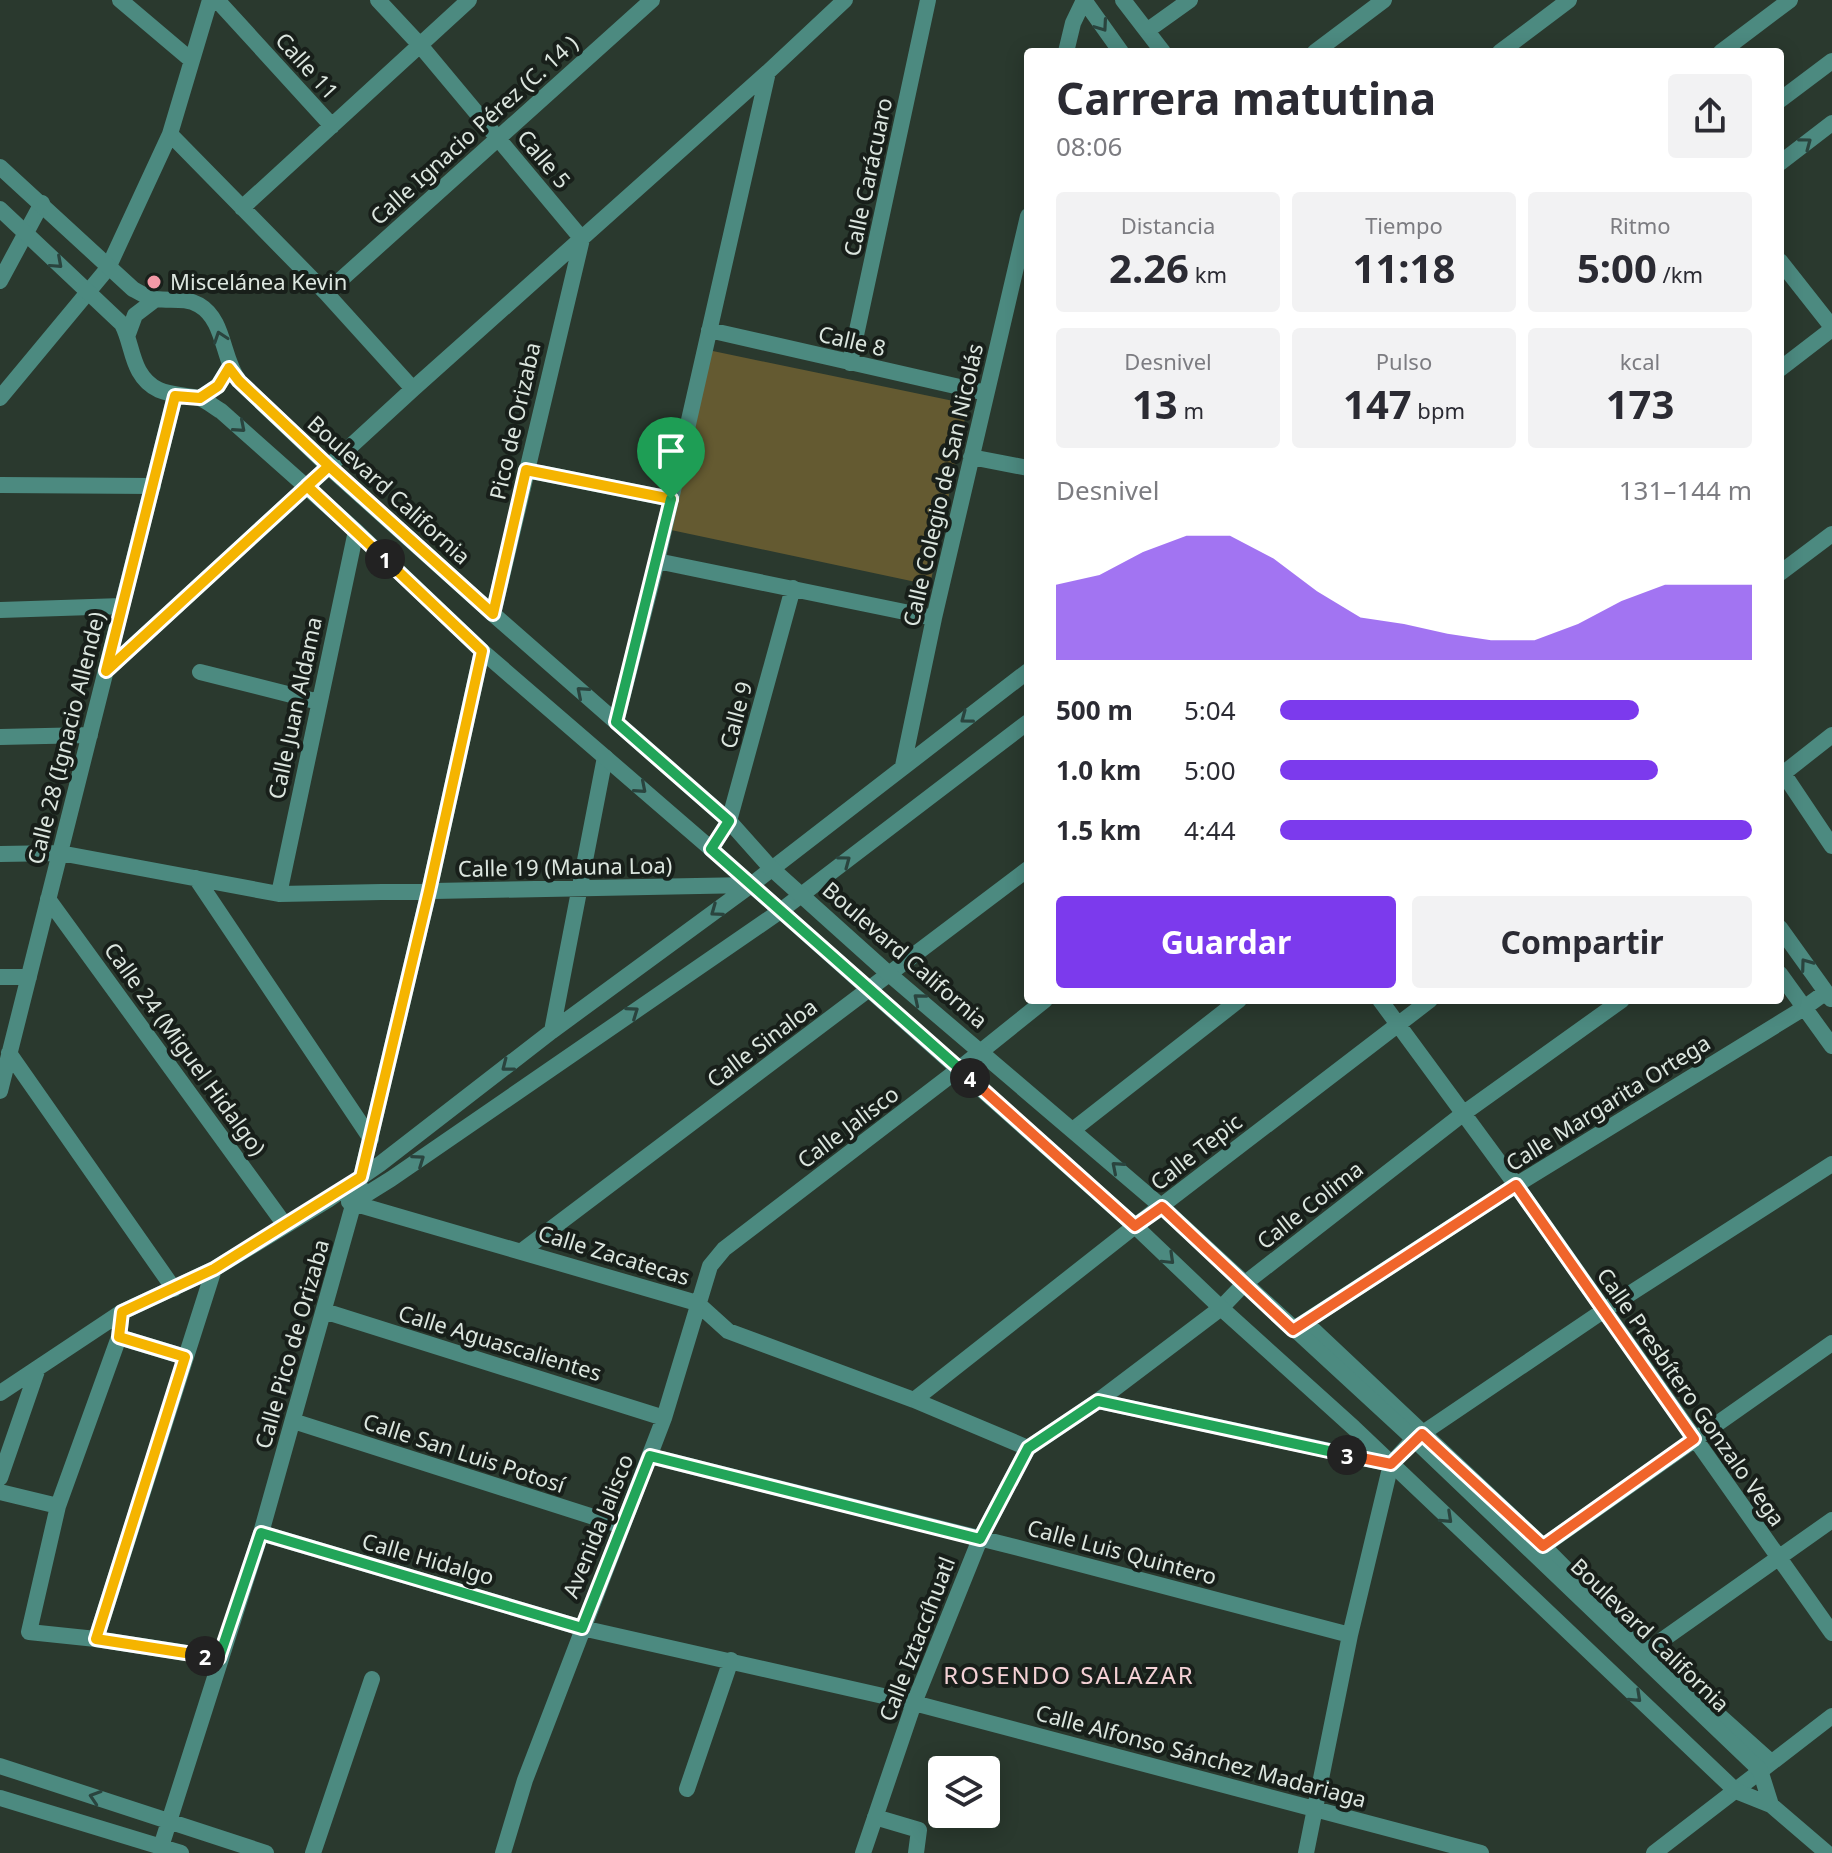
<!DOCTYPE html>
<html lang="es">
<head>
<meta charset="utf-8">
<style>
  :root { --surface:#fff; --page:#f2f2f3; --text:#2b2b33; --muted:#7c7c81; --accent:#7c3aed }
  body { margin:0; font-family:"Noto Sans",sans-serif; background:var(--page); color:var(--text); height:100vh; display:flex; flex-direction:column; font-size:30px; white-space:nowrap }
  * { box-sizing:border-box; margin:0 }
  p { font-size:26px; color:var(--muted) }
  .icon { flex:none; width:44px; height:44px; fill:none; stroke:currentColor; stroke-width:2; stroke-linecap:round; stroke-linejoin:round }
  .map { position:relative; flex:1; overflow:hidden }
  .panel { position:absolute; left:1024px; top:48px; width:760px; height:956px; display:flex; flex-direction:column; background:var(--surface); border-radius:8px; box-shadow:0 4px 20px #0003 }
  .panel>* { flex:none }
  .controls { position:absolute; left:928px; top:1756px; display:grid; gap:16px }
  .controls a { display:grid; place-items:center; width:72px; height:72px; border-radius:8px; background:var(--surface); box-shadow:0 4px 20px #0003; font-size:40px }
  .pin { position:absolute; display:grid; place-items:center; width:68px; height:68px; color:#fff; margin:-82px -34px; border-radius:50% 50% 50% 0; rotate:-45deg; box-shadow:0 0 8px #0007 }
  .pin .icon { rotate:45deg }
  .km { position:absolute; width:40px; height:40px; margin:-20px; border-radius:50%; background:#222; color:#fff; font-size:22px; line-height:40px; text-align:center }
  .round { display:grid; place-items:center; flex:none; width:84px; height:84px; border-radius:8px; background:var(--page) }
  .overview { display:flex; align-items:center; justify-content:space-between; height:136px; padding:0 32px }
  h1 { font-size:44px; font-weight:700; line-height:60px }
  .metrics { display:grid; grid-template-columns:repeat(3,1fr); gap:12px; height:136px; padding:8px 32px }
  .metrics div { display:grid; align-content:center; border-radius:8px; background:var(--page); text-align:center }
  .metrics b { font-size:40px; font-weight:700 }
  .metrics small { font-size:22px; font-weight:400 }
  .metrics p { font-size:22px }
  .chart { height:224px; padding:16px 32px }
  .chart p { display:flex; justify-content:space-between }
  .chart svg { width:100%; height:144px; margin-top:8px; fill:var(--accent); opacity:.7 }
  .primary-button { display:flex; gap:16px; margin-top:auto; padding:16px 32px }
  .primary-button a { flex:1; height:92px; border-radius:8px; background:var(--accent); color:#fff; font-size:32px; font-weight:700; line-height:92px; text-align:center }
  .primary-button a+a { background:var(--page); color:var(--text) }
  ul { padding:0 32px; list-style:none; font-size:26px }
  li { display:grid; grid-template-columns:128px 96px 1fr; align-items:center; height:60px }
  li i { height:20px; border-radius:10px; background:var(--accent) }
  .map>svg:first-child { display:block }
</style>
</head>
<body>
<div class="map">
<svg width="1832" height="1853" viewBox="0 0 1832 1853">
  <rect width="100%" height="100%" fill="#2a392e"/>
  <path fill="#645a31" d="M708,350l260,54 -38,181 -259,-55z"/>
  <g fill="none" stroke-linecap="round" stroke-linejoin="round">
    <path stroke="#4c8a80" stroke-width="16" d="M120,0l71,60
      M217,0l115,126
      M378,0l41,44 163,195 -89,375
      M1084,0l37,52
      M1123,0l40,52
      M1148,30l42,-30
      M1066,52l7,-29 11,-23
      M1315,52l69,-52
      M1500,52l69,-52
      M1721,52l69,-52
      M1780,100l52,-39
      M170,134l156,159 87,96
      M1780,163l52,-40
      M242,208l227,-208
      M1780,261l52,66
      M0,281l42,-78
      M326,293l326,-293
      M709,330l277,63
      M850,363l78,-363
      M1780,369l52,-40
      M0,398l108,-130 62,-134 40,-134
      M971,457l57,11
      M526,470l145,29
      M0,485l153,1
      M657,561l277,57
      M1780,573l52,-39
      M0,610l122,-4
      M106,671l307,-282 355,-317 77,-72
      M200,672l119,30
      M616,722l41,-161 111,-489
      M0,737l90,-2
      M903,766l31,-148 94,-402
      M1783,773l49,73
      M1780,776l52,-41
      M711,849l18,-28 64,-233
      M0,854l60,-1 219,41 471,-9
      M196,878l175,261
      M279,894l77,-363
      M48,899l237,326
      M1780,928l51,71
      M1780,974l52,72
      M0,977h29
      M1380,1000l136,185 316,448
      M552,1031l53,-274
      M9,1053l165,236
      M0,1091l175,-695
      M1074,1129l165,-129
      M349,1202l348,101 31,28 186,69 114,48
      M354,1202l37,-23 388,-267 249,-190
      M522,1251l506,-382
      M324,1311l340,107
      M122,1312l-3,25 -61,169 -29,126 67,7 123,19
      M1305,1322l238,224 104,105 124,111
      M1297,1327l219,-142 288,-177 22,-16
      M119,1337l66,20
      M0,1393l122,-81 92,-43 114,-69 52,-36 172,-133 199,-146 277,-214
      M914,1400l221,-174 295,-226
      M1098,1401l293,63
      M293,1421l329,105
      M650,1456l361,90 339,89
      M0,1478l38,-110
      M0,1492l58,14
      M261,1533l321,95 332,75 567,150
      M1535,1552l297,-209
      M96,1639l118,-370
      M1641,1655l191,-135
      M0,1766l266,87
      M687,1789l44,-129
      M0,1798l181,55
      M875,1817l44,13 -3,23
      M159,1853l102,-320 100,-356 68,-286 53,-240
      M313,1853l59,-174
      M503,1853l22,-73 139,-362 46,-152 14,-17 235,-180 86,-69
      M863,1853l51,-150 66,-164 48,-91 70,-47 123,-93 23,-24 220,-171 158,-113
      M1306,1853l44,-218 41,-171 23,-25 189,-128 229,-147
      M1654,1853l178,-137"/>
    <path stroke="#4c8a80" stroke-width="16" d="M0,167l133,122c7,4 15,9 23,10 15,2 29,-2 43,6 26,15 23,54 40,76l91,87 163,146 236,207 42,47 118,106 273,233 252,232 346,331 11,35
      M0,209l122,115c8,15 9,33 17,47 14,25 35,22 60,27 7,2 15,9 22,13l135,120 126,120 227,196 426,379 86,82 133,120 382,363 35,14 56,48
      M128,334l7,-19 21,-16
      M200,398l18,-12 11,-18"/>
  </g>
  <defs><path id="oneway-chevron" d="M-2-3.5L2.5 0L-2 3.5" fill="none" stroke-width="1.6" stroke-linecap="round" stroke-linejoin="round" transform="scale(2)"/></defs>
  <g stroke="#2a443e">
    <use href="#oneway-chevron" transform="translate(1102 26) rotate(55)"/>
    <use href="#oneway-chevron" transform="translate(1806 143) rotate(-37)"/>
    <use href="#oneway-chevron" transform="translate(57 263) rotate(42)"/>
    <use href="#oneway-chevron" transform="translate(220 337) rotate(-109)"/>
    <use href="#oneway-chevron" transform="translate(240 427) rotate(41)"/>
    <use href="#oneway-chevron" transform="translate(582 692) rotate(-139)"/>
    <use href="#oneway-chevron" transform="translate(966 718) rotate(143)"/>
    <use href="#oneway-chevron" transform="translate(641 788) rotate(41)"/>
    <use href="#oneway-chevron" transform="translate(845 861) rotate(-37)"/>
    <use href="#oneway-chevron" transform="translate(716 911) rotate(144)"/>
    <use href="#oneway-chevron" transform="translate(1806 964) rotate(-126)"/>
    <use href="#oneway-chevron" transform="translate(919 999) rotate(-140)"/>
    <use href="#oneway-chevron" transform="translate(633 1012) rotate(-35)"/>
    <use href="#oneway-chevron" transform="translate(507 1066) rotate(142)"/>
    <use href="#oneway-chevron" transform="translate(419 1160) rotate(-35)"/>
    <use href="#oneway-chevron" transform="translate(1117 1167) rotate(-139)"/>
    <use href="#oneway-chevron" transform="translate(1169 1259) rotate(44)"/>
    <use href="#oneway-chevron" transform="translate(1447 1518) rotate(43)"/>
    <use href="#oneway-chevron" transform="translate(1636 1697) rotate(43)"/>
    <use href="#oneway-chevron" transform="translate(95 1797) rotate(-162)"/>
  </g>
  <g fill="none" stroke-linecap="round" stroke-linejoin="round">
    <defs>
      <path id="split-1" d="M385,559l-78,-73 22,-20 -90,-85 -10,-13 -11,18 -18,12 -25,-2 -69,275 223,-205 164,148 33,-144 145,29"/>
      <path id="split-2" d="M205,1656l-109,-17 89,-282 -66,-20 3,-25 92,-43 147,-92 68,-286 53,-240 -97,-92"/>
      <path id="split-3" d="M205,1656l14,2 42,-125 321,95 68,-172 330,83 48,-91 70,-47 249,54"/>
      <path id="split-4" d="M970,1078l165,148 27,-19 131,123 223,-145 178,254 -151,107 -121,-112 -31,30 -44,-9"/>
      <path id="split-5" d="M671,499l-55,223 113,99 -18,28 259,229"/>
    </defs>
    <use href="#split-1" stroke="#fff" stroke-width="16"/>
    <use href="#split-2" stroke="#fff" stroke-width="16"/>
    <use href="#split-3" stroke="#fff" stroke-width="16"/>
    <use href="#split-4" stroke="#fff" stroke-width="16"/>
    <use href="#split-5" stroke="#fff" stroke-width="16"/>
    <use href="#split-1" stroke="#f5b400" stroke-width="10"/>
    <use href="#split-2" stroke="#f5b400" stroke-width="10"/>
    <use href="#split-3" stroke="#22a559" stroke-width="10"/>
    <use href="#split-4" stroke="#f0652b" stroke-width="10"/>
    <use href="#split-5" stroke="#22a559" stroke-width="10"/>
  </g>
  <circle fill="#f39aa7" stroke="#181f1a" stroke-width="3" cx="154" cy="282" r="8"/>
  <g text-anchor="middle" stroke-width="8" stroke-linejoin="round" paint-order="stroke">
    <g font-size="22" fill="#dce6df" stroke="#181f1a">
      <text transform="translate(307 66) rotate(48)" y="8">Calle 11</text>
      <text transform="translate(474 130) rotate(-42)" y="8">Calle Ignacio Pérez (C. 14 )</text>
      <text transform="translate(544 159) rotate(50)" y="8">Calle 5</text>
      <text transform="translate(868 177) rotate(-78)" y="8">Calle Carácuaro</text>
      <text transform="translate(852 341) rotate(13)" y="8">Calle 8</text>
      <text transform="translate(515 421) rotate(-77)" y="8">Pico de Orizaba</text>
      <text transform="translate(943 485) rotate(-77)" y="8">Calle Colegio de San Nicolás</text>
      <text transform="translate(389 490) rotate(42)" y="8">Boulevard California</text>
      <text transform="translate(295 708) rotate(-78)" y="8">Calle Juan Aldama</text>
      <text transform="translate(736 715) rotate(-75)" y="8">Calle 9</text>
      <text transform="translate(66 738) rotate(-76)" y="8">Calle 28 (Ignacio Allende)</text>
      <text transform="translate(565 867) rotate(-1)" y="8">Calle 19 (Mauna Loa)</text>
      <text transform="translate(905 955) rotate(41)" y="8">Boulevard California</text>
      <text transform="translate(762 1043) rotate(-37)" y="8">Calle Sinaloa</text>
      <text transform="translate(185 1049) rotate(54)" y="8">Calle 24 (Miguel Hidalgo)</text>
      <text transform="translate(1608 1103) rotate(-32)" y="8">Calle Margarita Ortega</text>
      <text transform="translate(848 1127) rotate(-37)" y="8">Calle Jalisco</text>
      <text transform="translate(1196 1152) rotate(-38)" y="8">Calle Tepic</text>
      <text transform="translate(1310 1205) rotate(-38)" y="8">Calle Colima</text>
      <text transform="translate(614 1255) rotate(17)" y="8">Calle Zacatecas</text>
      <text transform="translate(500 1343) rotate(17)" y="8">Calle Aguascalientes</text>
      <text transform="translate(292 1344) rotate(-74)" y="8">Calle Pico de Orizaba</text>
      <text transform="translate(1691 1397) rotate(55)" y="8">Calle Presbítero Gonzalo Vega</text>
      <text transform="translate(464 1453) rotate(18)" y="8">Calle San Luis Potosí</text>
      <text transform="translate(598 1526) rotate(-68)" y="8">Avenida Jalisco</text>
      <text transform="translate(1122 1552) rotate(15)" y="8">Calle Luis Quintero</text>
      <text transform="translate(428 1559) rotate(16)" y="8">Calle Hidalgo</text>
      <text transform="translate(1650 1635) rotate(44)" y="8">Boulevard California</text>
      <text transform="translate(917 1639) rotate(-69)" y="8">Calle Iztaccíhuatl</text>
      <text transform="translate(1201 1756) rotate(15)" y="8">Calle Alfonso Sánchez Madariaga</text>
    </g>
    <g font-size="22" fill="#dce6df" stroke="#181f1a" text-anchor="start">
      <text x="170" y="290">Miscelánea Kevin</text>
    </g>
    <g font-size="24" letter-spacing="2" fill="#f4d1d5" stroke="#181f1a">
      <text x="1069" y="1684">ROSENDO SALAZAR</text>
    </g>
  </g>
</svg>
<div class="controls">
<a><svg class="icon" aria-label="layers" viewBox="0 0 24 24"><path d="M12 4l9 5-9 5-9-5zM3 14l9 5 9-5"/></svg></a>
</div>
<div class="pin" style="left:671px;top:499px;background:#1e9e55"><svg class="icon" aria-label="arrive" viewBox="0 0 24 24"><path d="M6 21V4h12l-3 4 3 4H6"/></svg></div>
<b class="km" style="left:385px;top:559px">1</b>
<b class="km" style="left:205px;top:1656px">2</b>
<b class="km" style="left:1347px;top:1455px">3</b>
<b class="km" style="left:970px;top:1078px">4</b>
<section class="panel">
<div class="overview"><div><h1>Carrera matutina</h1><p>08:06</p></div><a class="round"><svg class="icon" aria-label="share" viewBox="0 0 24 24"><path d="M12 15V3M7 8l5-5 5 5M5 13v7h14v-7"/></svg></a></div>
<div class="metrics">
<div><p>Distancia</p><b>2.26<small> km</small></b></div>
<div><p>Tiempo</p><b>11:18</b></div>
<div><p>Ritmo</p><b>5:00<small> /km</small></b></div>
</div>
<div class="metrics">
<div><p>Desnivel</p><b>13<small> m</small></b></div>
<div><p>Pulso</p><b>147<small> bpm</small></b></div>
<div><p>kcal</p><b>173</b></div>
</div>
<div class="chart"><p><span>Desnivel</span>131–144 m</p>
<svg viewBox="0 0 160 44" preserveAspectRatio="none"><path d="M0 44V21L10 18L20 11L30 6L40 6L50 13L60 23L70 31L80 33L90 36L100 38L110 38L120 33L130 26L140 21L150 21L160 21V44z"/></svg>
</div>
<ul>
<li><b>500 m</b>5:04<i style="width:76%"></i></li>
<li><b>1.0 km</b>5:00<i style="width:80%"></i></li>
<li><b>1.5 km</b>4:44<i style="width:100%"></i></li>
</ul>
<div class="primary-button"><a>Guardar</a><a>Compartir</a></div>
</section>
</div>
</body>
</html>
